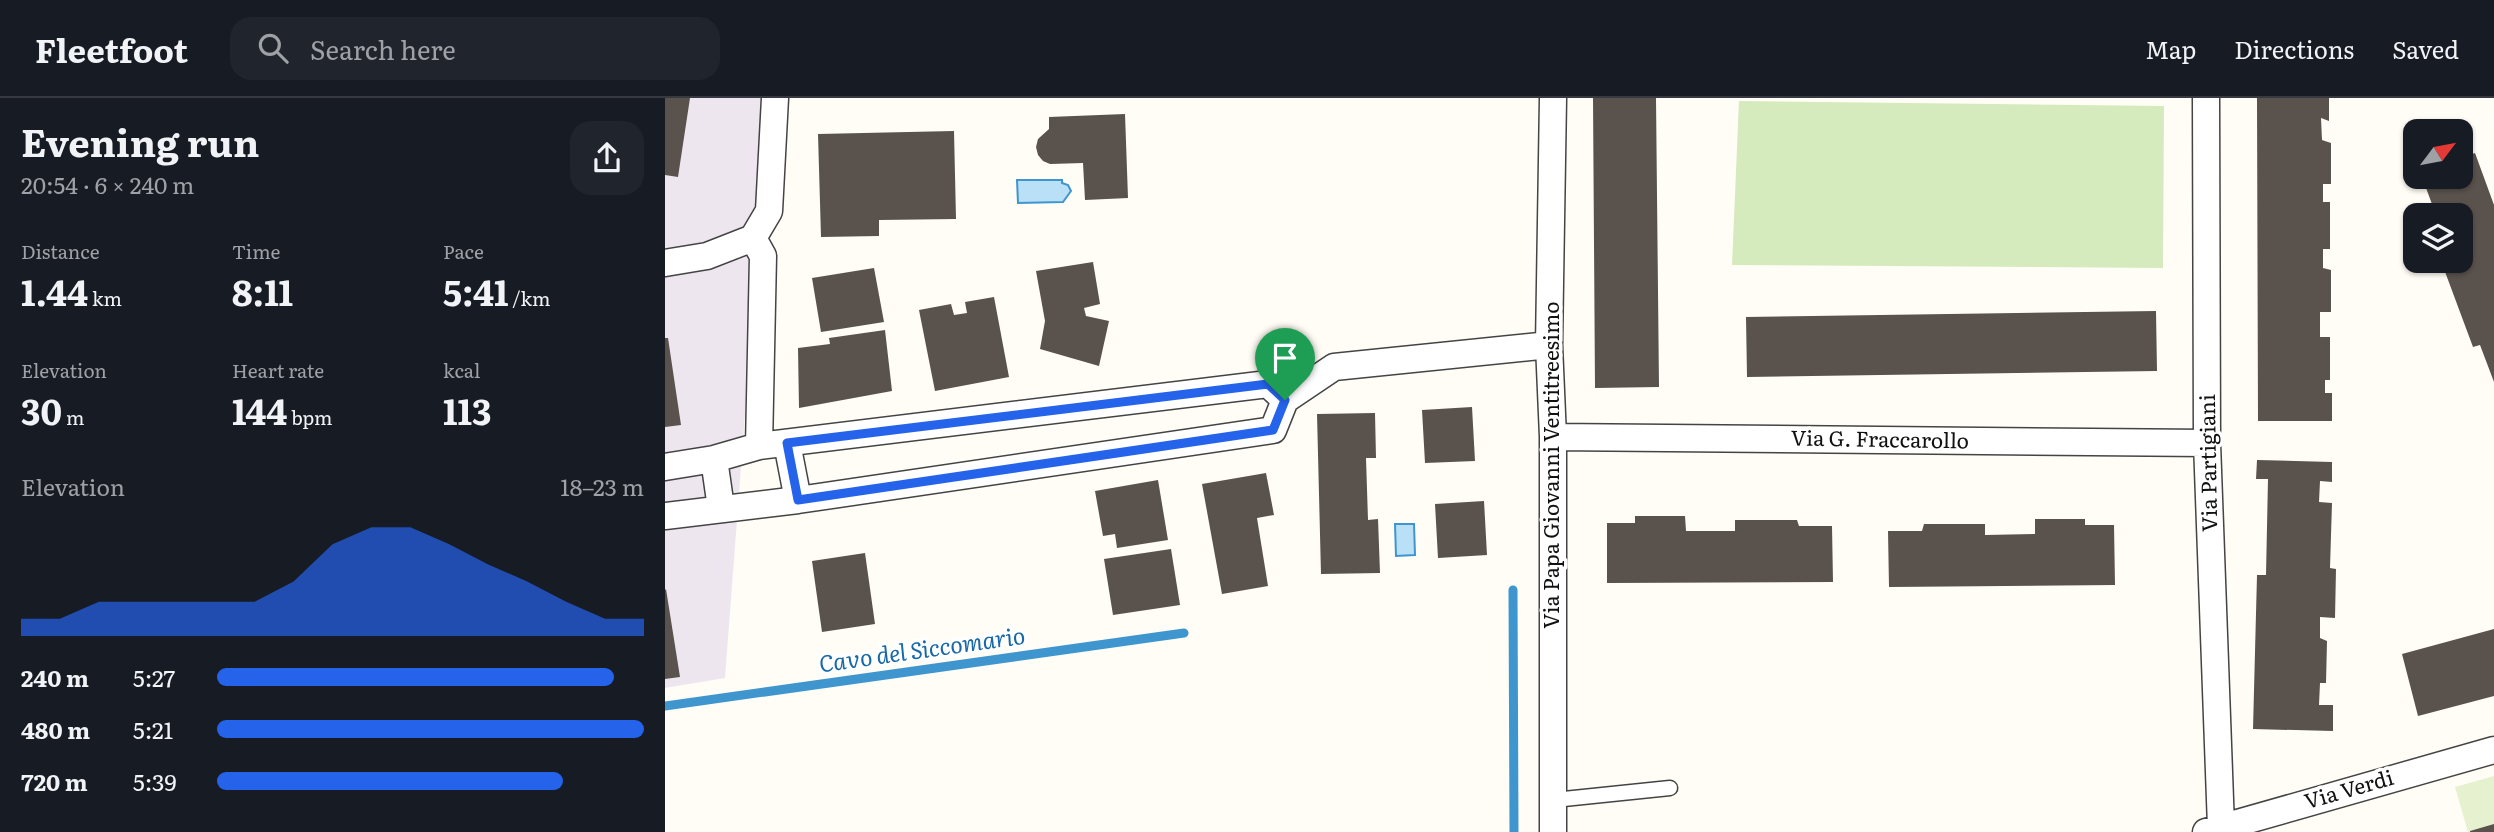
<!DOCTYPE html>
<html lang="en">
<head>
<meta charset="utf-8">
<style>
  :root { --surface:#171b24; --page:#20242c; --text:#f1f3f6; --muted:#9ea1a6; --line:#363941; --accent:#2563eb }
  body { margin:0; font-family:Literata,serif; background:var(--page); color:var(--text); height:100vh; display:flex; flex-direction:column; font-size:26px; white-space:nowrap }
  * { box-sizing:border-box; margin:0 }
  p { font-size:23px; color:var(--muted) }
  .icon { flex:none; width:38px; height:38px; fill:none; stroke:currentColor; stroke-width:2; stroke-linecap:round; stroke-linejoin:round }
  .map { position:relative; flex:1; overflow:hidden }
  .panel { display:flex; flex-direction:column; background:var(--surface); width:665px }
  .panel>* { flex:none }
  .needle { width:46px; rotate:58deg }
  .controls { position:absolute; left:1738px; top:21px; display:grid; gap:14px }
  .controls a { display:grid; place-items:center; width:70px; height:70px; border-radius:14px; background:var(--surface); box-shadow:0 2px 5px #0004; font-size:35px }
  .pin { position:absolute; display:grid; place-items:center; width:60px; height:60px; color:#fff; margin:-72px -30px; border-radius:50% 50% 50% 0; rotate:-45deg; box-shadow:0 0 7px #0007 }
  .pin .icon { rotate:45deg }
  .round { display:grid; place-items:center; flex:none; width:74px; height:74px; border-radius:21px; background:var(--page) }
  .summary { display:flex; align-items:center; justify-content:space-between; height:119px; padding:0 21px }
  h1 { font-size:38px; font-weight:700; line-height:52px }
  .metrics { display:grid; grid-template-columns:repeat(3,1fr); gap:10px; height:119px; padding:7px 21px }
  .metrics div { display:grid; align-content:center }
  .metrics b { font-size:35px; font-weight:700 }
  .metrics small { font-size:19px; font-weight:400 }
  .metrics p { font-size:19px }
  .chart { height:196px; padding:14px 21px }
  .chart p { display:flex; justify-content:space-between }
  .chart svg { width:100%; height:126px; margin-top:7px; fill:var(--accent); opacity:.7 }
  ul { padding:0 21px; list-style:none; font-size:23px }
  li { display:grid; grid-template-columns:112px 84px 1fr; align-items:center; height:52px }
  li i { height:18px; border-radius:9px; background:var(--accent) }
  header { display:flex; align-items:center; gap:42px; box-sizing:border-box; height:98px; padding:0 35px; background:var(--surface); border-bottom:2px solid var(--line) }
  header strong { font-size:33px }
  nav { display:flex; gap:38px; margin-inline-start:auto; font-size:24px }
  .search { width:490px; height:63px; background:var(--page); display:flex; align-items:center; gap:18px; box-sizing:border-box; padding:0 24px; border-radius:21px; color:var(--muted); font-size:26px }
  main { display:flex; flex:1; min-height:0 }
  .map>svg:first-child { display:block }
</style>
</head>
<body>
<header>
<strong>Fleetfoot</strong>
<div class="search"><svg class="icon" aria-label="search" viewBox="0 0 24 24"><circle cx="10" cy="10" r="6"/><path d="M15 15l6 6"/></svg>Search here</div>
<nav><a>Map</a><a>Directions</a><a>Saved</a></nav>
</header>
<main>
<section class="panel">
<div class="summary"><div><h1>Evening run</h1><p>20:54 · 6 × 240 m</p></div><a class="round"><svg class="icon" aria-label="share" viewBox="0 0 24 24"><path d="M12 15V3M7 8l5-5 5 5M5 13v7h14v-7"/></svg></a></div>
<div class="metrics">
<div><p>Distance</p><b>1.44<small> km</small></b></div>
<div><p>Time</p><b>8:11</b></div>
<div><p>Pace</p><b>5:41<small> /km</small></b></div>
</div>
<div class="metrics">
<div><p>Elevation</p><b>30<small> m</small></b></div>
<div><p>Heart rate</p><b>144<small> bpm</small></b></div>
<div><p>kcal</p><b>113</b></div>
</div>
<div class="chart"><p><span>Elevation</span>18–23 m</p>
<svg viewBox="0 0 160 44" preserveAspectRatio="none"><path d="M0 44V38L10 38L20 32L30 32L40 32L50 32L60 32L70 25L80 12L90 6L100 6L110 12L120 19L130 25L140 32L150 38L160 38V44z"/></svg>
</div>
<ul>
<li><b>240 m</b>5:27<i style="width:93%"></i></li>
<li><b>480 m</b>5:21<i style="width:100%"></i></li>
<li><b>720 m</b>5:39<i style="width:81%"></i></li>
</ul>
</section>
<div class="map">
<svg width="1829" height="734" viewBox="0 0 1829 734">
  <rect width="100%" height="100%" fill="#fffdf5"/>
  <path fill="#eee6ef" d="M0,0h104l-44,580 -60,10z"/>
  <path fill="#d5ebbd" d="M1074,3l425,5 -1,162 -431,-3z"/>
  <path fill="#e6f2cf" d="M1829,678v56h-26l-13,-45z"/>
  <path fill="#b9e0f7" stroke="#3f96cf" stroke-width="2" d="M352,82h45v3l6,2 3,6 -8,11 -45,1z
    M730,426h19l1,31 -19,1z"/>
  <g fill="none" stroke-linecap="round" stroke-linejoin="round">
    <path stroke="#3f96cf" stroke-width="9" d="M848,492l1,242
      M0,608l519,-73"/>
  </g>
  <path fill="#5a524d" d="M0,0h25l-12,79 -13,-2z
    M928,0h63l3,289 -64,1z
    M1592,0h72v23l-8,-3 1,22 9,3v41h-8v18h7v47h-7v19l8,2v42h-11v25h10v43h-5v13h7v28h-74z
    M460,16l3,84 -43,2 -2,-37 -33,1 -7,-3 -5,-6 -2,-8 2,-8 11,-10v-12z
    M289,33l2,88 -77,1v16l-58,1 -3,-103z
    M1810,55l19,52v177l-14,-37 -7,2 -32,-86h20v-46h-25l-14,-38h39v-19z
    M428,164l7,42 -16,4 2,8 23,5 -10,45 -59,-17 5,-28 -9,-50z
    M209,170l10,54 -63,10 -9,-54z
    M329,199l15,80 -74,14 -16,-81 32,-6 3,11 13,-2 -2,-11z
    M1491,213l1,60 -410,6 -1,-60z
    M220,232l7,61 -93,17 -1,-60 32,-4 -1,-6z
    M0,240h3l13,87 -16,2z
    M807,309l3,54 -50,2 -3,-53z
    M710,315l1,45h-10l2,62 10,-1 2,54 -59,1 -4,-160z
    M1592,362l75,2v20l-12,-1 -1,21 13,1 -2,65 6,1 -1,49 -15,-1v21l7,3 -1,42h-6l-1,22h14v26l-80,-2 4,-154h9l2,-96h-12z
    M601,375l8,42 -17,3 11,68 -46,8 -20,-110z
    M493,382l10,60 -51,8 -2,-14 -12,2 -8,-45z
    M819,403l3,54 -49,3 -3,-54z
    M970,418h50l1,15h49v-11h62l2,6h33l1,56 -226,1v-60h28z
    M1370,421h50v6h29l1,60 -226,2 -1,-56h34l2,-7h61v11l50,-1z
    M506,451l9,56 -67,10 -9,-56z
    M200,455l10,71 -53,8 -10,-71z
    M1,491l14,88 -15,2v-89z
    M1829,531v67l-76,20 -16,-62z
    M1829,726v8h-24v-1z"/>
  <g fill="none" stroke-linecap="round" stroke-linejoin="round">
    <defs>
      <path id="lane" d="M889,702l116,-12"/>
      <path id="street" d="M1541,0l1,345 14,384
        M88,140l10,18 -4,190
        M0,165l42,-7 46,-18 16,-27 6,-113
        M620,302l49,-33 215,-22
        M888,339l654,6
        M122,345l11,57
        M49,361l7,49
        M0,369l49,-8 45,-13 509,-62 17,16 -12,30 -475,70 -133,16
        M888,734v-395l-4,-92 4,-247
        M1541,734l288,-82"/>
    </defs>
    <use href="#lane" stroke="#444" stroke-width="17"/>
    <use href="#street" stroke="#444" stroke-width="29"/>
    <use href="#lane" stroke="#fff" stroke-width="14"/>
    <use href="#street" stroke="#fff" stroke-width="26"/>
  </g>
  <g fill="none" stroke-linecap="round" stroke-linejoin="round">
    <defs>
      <path id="route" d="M603,286l17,16 -12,30 -475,70 -11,-57z"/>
    </defs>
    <use href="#route" stroke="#fff" stroke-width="14"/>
    <use href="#route" stroke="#2563eb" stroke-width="9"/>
  </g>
  <g text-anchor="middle" stroke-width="7" stroke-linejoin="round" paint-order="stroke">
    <g font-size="21" fill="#111" stroke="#fff">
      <text transform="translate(1215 342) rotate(1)" y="7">Via G. Fraccarollo</text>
      <text transform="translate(1544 365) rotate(-91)" y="7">Via Partigiani</text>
      <text transform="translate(887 367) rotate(-90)" y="7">Via Papa Giovanni Ventitreesimo</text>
      <text transform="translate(1684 692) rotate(-16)" y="7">Via Verdi</text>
    </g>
    <g font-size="23" font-style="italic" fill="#1768a6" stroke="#fff">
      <text transform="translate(257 552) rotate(-8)" y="8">Cavo del Siccomario</text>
    </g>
  </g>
</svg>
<div class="controls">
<a><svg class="needle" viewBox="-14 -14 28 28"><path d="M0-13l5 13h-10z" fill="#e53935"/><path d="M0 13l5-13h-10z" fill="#9ea1a6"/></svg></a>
<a><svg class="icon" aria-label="layers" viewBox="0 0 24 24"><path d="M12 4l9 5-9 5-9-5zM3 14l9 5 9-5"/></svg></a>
</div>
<div class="pin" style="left:620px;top:302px;background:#1e9e55"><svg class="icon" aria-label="arrive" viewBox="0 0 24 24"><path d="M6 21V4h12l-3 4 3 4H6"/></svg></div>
</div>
</main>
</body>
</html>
